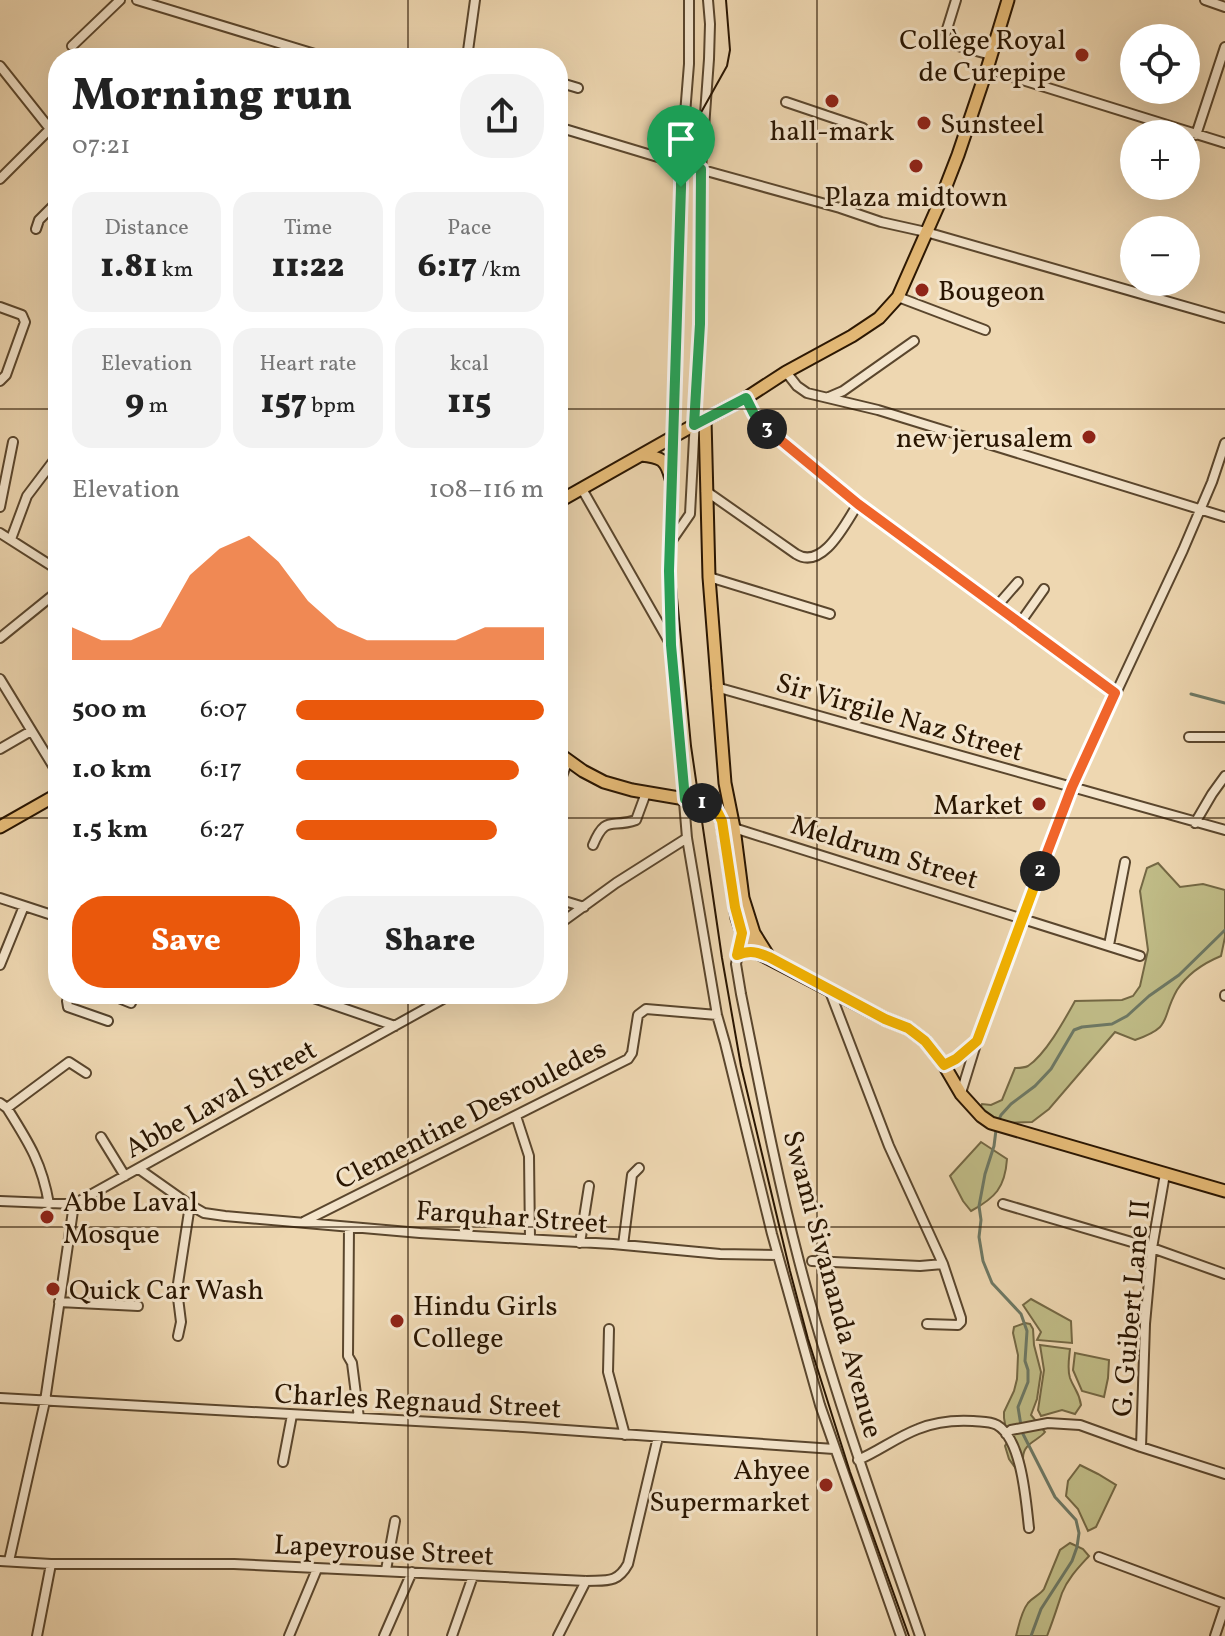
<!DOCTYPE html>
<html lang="en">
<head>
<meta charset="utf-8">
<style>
  :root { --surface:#fff; --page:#f2f2f2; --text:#222; --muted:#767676; --accent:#ea580c }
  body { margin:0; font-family:Vollkorn,serif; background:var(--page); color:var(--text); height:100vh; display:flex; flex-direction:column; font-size:30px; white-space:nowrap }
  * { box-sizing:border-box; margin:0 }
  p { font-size:26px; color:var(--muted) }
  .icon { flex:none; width:44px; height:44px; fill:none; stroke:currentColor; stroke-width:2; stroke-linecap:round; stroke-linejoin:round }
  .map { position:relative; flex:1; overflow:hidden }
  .side { position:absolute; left:48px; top:48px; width:520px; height:956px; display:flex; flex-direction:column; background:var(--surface); border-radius:32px; box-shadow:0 8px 32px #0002 }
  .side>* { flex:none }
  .fabs { position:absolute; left:1120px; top:24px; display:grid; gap:16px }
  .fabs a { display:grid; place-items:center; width:80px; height:80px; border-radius:50%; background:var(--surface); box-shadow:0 8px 32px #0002; font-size:40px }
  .pin { position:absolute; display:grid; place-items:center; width:68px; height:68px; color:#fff; margin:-82px -34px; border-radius:50% 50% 50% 0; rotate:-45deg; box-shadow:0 0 8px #0007 }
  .pin .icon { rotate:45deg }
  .km { position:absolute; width:40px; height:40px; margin:-20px; border-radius:50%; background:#222; color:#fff; font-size:22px; line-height:40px; text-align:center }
  .round { display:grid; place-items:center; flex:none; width:84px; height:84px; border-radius:32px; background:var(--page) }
  .head { display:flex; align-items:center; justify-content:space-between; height:136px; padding:0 24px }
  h1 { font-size:44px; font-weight:800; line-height:60px }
  .figures { display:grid; grid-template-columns:repeat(3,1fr); gap:12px; height:136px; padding:8px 24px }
  .figures div { display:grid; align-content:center; border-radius:20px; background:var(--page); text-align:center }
  .figures b { font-size:34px; font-weight:800 }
  .figures small { font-size:22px; font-weight:400 }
  .figures p { font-size:22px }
  .chart { height:224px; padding:16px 24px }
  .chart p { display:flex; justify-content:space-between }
  .chart svg { width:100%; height:144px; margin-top:8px; fill:var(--accent); opacity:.7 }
  .primary-button { display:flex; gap:16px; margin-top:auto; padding:16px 24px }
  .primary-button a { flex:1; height:92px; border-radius:32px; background:var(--accent); color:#fff; font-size:32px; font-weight:800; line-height:92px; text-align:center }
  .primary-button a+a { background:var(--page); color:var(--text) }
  ul { padding:0 24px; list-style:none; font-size:26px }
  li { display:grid; grid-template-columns:128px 96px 1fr; align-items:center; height:60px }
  li i { height:20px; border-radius:10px; background:var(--accent) }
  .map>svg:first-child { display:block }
</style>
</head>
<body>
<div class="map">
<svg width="1225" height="1636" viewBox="0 0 1225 1636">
  <rect width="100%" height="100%" fill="#eed7b1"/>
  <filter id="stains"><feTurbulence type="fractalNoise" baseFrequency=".0025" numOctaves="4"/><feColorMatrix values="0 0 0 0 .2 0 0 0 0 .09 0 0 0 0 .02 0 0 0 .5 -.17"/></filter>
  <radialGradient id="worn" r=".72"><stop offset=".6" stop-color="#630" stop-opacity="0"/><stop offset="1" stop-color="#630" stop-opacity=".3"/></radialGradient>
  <path fill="#c0bc87" stroke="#746844" stroke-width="2" d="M1158,863l22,24 23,-3 22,6v47l-4,19c-17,7 -33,17 -44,34 -17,30 -3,36 -42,50l-20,-8 -66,77 -17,13 -35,1 -18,-13 3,-6 9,1 11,-5 13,-32c5,0 9,0 13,-2 18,-12 37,-47 47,-65l47,-1 11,-4 7,-10 8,-36 -8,-59 7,-23z
    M981,1142l26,17c-2,29 -12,39 -36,52l-8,-10 -13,-25z
    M1031,1299l40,22 1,22 -35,-3 4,-8 -18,-27z
    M1025,1323l5,1 3,5 1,16 7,27 -4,27 -6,16 14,17c-7,9 -22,11 -22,26 0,4 2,9 1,14l-5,1 -10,-14 -4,-13 3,-5 -4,-23v-6l10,-21 3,-12 1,-24 -5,-22 1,-6z
    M1040,1345l30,4c-1,10 -3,20 0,29 4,11 9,13 11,27l-6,9 -13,-4 -21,6 -3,-6 6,-40z
    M1075,1353l34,7 -1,18 -4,19 -22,-6 -9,-21z
    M1080,1465l18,9 18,11 -20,42 -8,4 -10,-22 -12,-13 2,-15z
    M1070,1543l13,6 6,7c-10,11 -21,22 -27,37 -5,15 -9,28 -15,43h-31c3,-11 5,-24 12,-33 5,-6 12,-8 16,-14l16,-39z"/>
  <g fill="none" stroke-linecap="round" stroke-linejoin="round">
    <path stroke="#6d7864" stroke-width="3" d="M1191,694l34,9
      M998,1122l3,-7 10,-11 24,-18 16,-17 23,-39 8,-3 30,-3 15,-8 22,-20 30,-21 46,-45
      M996,1130l-2,16 -9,28 -6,32 2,14 -2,17 4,24 9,22 29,31 6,17 -2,30 3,9v12l-10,25 4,25 33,65 21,23 3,13 -2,14 -5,14 -31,48 -10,27"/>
    <defs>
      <path id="minor" d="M137,0l191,58
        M689,0v64l-8,100 -12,407 2,74 16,193 30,177 8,28 47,191 48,171 81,231
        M956,0l-13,42 48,13
        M1205,0l20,7
        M72,46l48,-46
        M468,53l15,5
        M467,58l8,-58
        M0,66l58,73
        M987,69l238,74
        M558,82l20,6
        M786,102l77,26
        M558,127l123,37 159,44 41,14 45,10 299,86
        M1196,135l29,-88
        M0,179l50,-50
        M36,229l3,-9 19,-19
        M898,297l87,33
        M0,307l22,8 3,7 -19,53 -6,6
        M786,372l11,14 10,7 71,17 347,107
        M829,397l14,-6 71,-50
        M746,398l8,16 10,13 94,77 257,189
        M582,489l89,156
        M706,491l90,63c27,17 50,-32 62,-50
        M0,507l13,-65
        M0,533l58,37
        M11,539l16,-43 31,-41
        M670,543l20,-29 10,-190 1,-155 8,-110 1,-35 -2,-24
        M709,577l121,37
        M997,606l21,-24
        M1020,623l24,-34
        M0,638l58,-47
        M0,679l58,95
        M716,687l509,143
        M1189,737h36
        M0,749l31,-18
        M558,787l10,-27
        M1195,823l17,-29 13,-18
        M734,828l406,128
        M593,845c13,-31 18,-16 43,-25l10,-27
        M0,898l58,19
        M558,899l26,8
        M744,911v16l-8,37 5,30c18,89 35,179 58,267 33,127 78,251 121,375
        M558,925l58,-42 71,-45
        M1109,945l16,-83
        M0,965l24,-59
        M829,989l60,157 54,118 18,54v4l-3,3 -31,-1
        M76,994l-9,7 1,6 40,14
        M109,994l22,9
        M302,994l93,32
        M1225,996v-1
        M944,1065l12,-6 20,-17
        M961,1093l16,-52 95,-254 111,-237 29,-68 13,-39
        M0,1103l7,5c22,35 35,55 42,96
        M7,1108l62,-46 17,11
        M516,1116l13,40 1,83
        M101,1137l24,39
        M139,1169l51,36 14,8 21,3 195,17 193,11 107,10 58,1
        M0,1201l74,3 378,-210
        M1003,1204l149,44 73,26
        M305,1221l323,-162 4,-6 6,-38 8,-6 71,6
        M349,1227l-1,129 4,7 7,55
        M580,1243l9,-57
        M623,1245l9,-70 7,-7
        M812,1261l108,5 23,-2
        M59,1302l79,4
        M609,1329l-1,43 17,63
        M178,1336l3,-14 -4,-32 13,-85
        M0,1398l523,29 311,22
        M1006,1434l5,-4 37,-7 32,2 61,22 84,27
        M1141,1447l4,-123 7,-76 13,-74
        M858,1460c21,-9 39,-23 60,-31 17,-7 37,-9 55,-8 8,1 16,0 24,4 25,14 29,77 32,103
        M283,1462l9,-47
        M1099,1557l126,47
        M0,1561l51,3h183l352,17c20,-1 31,3 42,-17l30,-127
        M9,1561l36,-160 29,-197
        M386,1570l9,-49
        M37,1636l14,-72
        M289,1636l28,-67
        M384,1636l28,-64
        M452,1636l21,-60
        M558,1636l28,-55
        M1215,1636l10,-30"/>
      <path id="major" d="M705,419l4,158 16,206 9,45 9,70 11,35 15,24
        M641,455c20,2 25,4 30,24
        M558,502l136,-77 52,-27 40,-26 66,-36 27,-18 19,-21 41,-93 19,-49 29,-86 21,-69
        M558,753l25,18 21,11 28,8 53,9 30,8 7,14 15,97 5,15 14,19 129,67 23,9 17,13 19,24 17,29 20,22 10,7 234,68
        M0,827l58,-33"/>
    </defs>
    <use href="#minor" stroke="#5a462d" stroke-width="12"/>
    <use href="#major" stroke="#291501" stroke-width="15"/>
    <use href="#minor" stroke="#f4e5cc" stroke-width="8"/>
    <use href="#major" stroke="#e7bc78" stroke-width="11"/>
    <path stroke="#291501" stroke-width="2" d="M726,0l4,50 -3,16 -33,59 -4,10 -4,23 -12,368 2,61 15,159 31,212 19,108 49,205 18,68 42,133 59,164"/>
  </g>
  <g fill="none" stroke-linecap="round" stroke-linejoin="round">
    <defs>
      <path id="split-1" d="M681,187l-12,384 2,74 14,154 17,4"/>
      <path id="split-2" d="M702,803l13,4 7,14 13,86 7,26 -5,22c13,-5 20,-3 32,2l116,62 23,9 17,13 19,24 12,-6 21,-18 63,-170"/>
      <path id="split-3" d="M767,429l91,75 257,189 -43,94 -32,84"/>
      <path id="split-4" d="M681,187v-23l20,5 -1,155 -6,101 52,-27 8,16 13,15"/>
    </defs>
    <use href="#split-1" stroke="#fff" stroke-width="16"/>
    <use href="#split-2" stroke="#fff" stroke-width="16"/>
    <use href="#split-3" stroke="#fff" stroke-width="16"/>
    <use href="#split-4" stroke="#fff" stroke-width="16"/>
    <use href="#split-1" stroke="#22a559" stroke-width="10"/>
    <use href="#split-2" stroke="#f5b400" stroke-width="10"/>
    <use href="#split-3" stroke="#f0652b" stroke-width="10"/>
    <use href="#split-4" stroke="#22a559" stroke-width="10"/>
  </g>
  <path fill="none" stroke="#291501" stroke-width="2" stroke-opacity="0.55" d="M408,0v58M817,0v1636M0,409h58M558,409h667M0,818h58M558,818h667M408,994v642M0,1227h1225"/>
  <g fill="#8f2418" stroke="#f4e5cc" stroke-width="3">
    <circle cx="1082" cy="55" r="8"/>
    <circle cx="832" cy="101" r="8"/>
    <circle cx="924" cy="123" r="8"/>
    <circle cx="916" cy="166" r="8"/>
    <circle cx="922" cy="290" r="8"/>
    <circle cx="1089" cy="437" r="8"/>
    <circle cx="1039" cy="804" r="8"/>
    <circle cx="47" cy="1217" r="8"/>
    <circle cx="53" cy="1289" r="8"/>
    <circle cx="397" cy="1321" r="8"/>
    <circle cx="826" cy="1485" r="8"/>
  </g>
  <g text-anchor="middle" stroke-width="6" stroke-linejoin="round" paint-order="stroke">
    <g font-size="28" fill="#291501" stroke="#f4e5cc" text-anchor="start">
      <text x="1066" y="49" text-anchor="end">Collège Royal<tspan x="1066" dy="32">de Curepipe</tspan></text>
      <text x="940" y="133">Sunsteel</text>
      <text x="832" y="140" text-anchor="middle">hall-mark</text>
      <text x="916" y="206" text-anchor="middle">Plaza midtown</text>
      <text x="938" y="300">Bougeon</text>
      <text x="1073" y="447" text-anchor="end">new jerusalem</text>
      <text x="1023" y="814" text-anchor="end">Market</text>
      <text x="63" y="1211">Abbe Laval<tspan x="63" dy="32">Mosque</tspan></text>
      <text x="69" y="1299">Quick Car Wash</text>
      <text x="413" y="1315">Hindu Girls<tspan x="413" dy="32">College</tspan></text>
      <text x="810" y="1479" text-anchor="end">Ahyee<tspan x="810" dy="32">Supermarket</tspan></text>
    </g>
    <g font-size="28" fill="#291501" stroke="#f4e5cc">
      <text transform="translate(900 716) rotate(16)" y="10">Sir Virgile Naz Street</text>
      <text transform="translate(885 851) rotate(17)" y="10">Meldrum Street</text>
      <text transform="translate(220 1098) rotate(-29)" y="10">Abbe Laval Street</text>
      <text transform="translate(470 1113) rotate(-27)" y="10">Clementine Desrouledes</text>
      <text transform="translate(512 1216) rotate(4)" y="10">Farquhar Street</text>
      <text transform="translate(834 1284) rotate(75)" y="10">Swami Sivananda Avenue</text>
      <text transform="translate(1130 1308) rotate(-85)" y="10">G. Guibert Lane II</text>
      <text transform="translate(418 1400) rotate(3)" y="10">Charles Regnaud Street</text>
      <text transform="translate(384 1549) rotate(3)" y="10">Lapeyrouse Street</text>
    </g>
  </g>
  <rect width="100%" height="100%" filter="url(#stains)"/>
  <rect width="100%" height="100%" fill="url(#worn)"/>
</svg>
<div class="fabs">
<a><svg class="icon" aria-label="locate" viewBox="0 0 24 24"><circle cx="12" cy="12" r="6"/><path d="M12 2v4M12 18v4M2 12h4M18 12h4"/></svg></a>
<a>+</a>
<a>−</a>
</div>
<div class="pin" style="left:681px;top:187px;background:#1e9e55"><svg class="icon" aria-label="arrive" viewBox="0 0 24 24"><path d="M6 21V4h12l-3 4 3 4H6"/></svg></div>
<b class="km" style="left:702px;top:803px">1</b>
<b class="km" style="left:1040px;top:871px">2</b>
<b class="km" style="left:767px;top:429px">3</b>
<section class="side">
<div class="head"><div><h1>Morning run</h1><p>07:21</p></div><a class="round"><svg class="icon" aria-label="share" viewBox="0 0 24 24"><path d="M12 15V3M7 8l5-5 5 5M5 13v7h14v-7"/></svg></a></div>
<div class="figures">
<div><p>Distance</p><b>1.81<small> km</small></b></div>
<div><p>Time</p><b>11:22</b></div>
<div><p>Pace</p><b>6:17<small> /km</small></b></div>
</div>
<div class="figures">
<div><p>Elevation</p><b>9<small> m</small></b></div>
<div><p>Heart rate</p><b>157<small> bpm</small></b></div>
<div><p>kcal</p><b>115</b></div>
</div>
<div class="chart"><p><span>Elevation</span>108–116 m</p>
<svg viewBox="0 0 160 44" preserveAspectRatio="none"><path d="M0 44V34L10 38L20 38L30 34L40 18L50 10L60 6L70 14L80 26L90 34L100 38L110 38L120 38L130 38L140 34L150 34L160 34V44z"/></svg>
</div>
<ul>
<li><b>500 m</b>6:07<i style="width:100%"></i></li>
<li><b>1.0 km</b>6:17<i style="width:90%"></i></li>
<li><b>1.5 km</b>6:27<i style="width:81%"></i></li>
</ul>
<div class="primary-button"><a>Save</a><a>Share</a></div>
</section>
</div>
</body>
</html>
